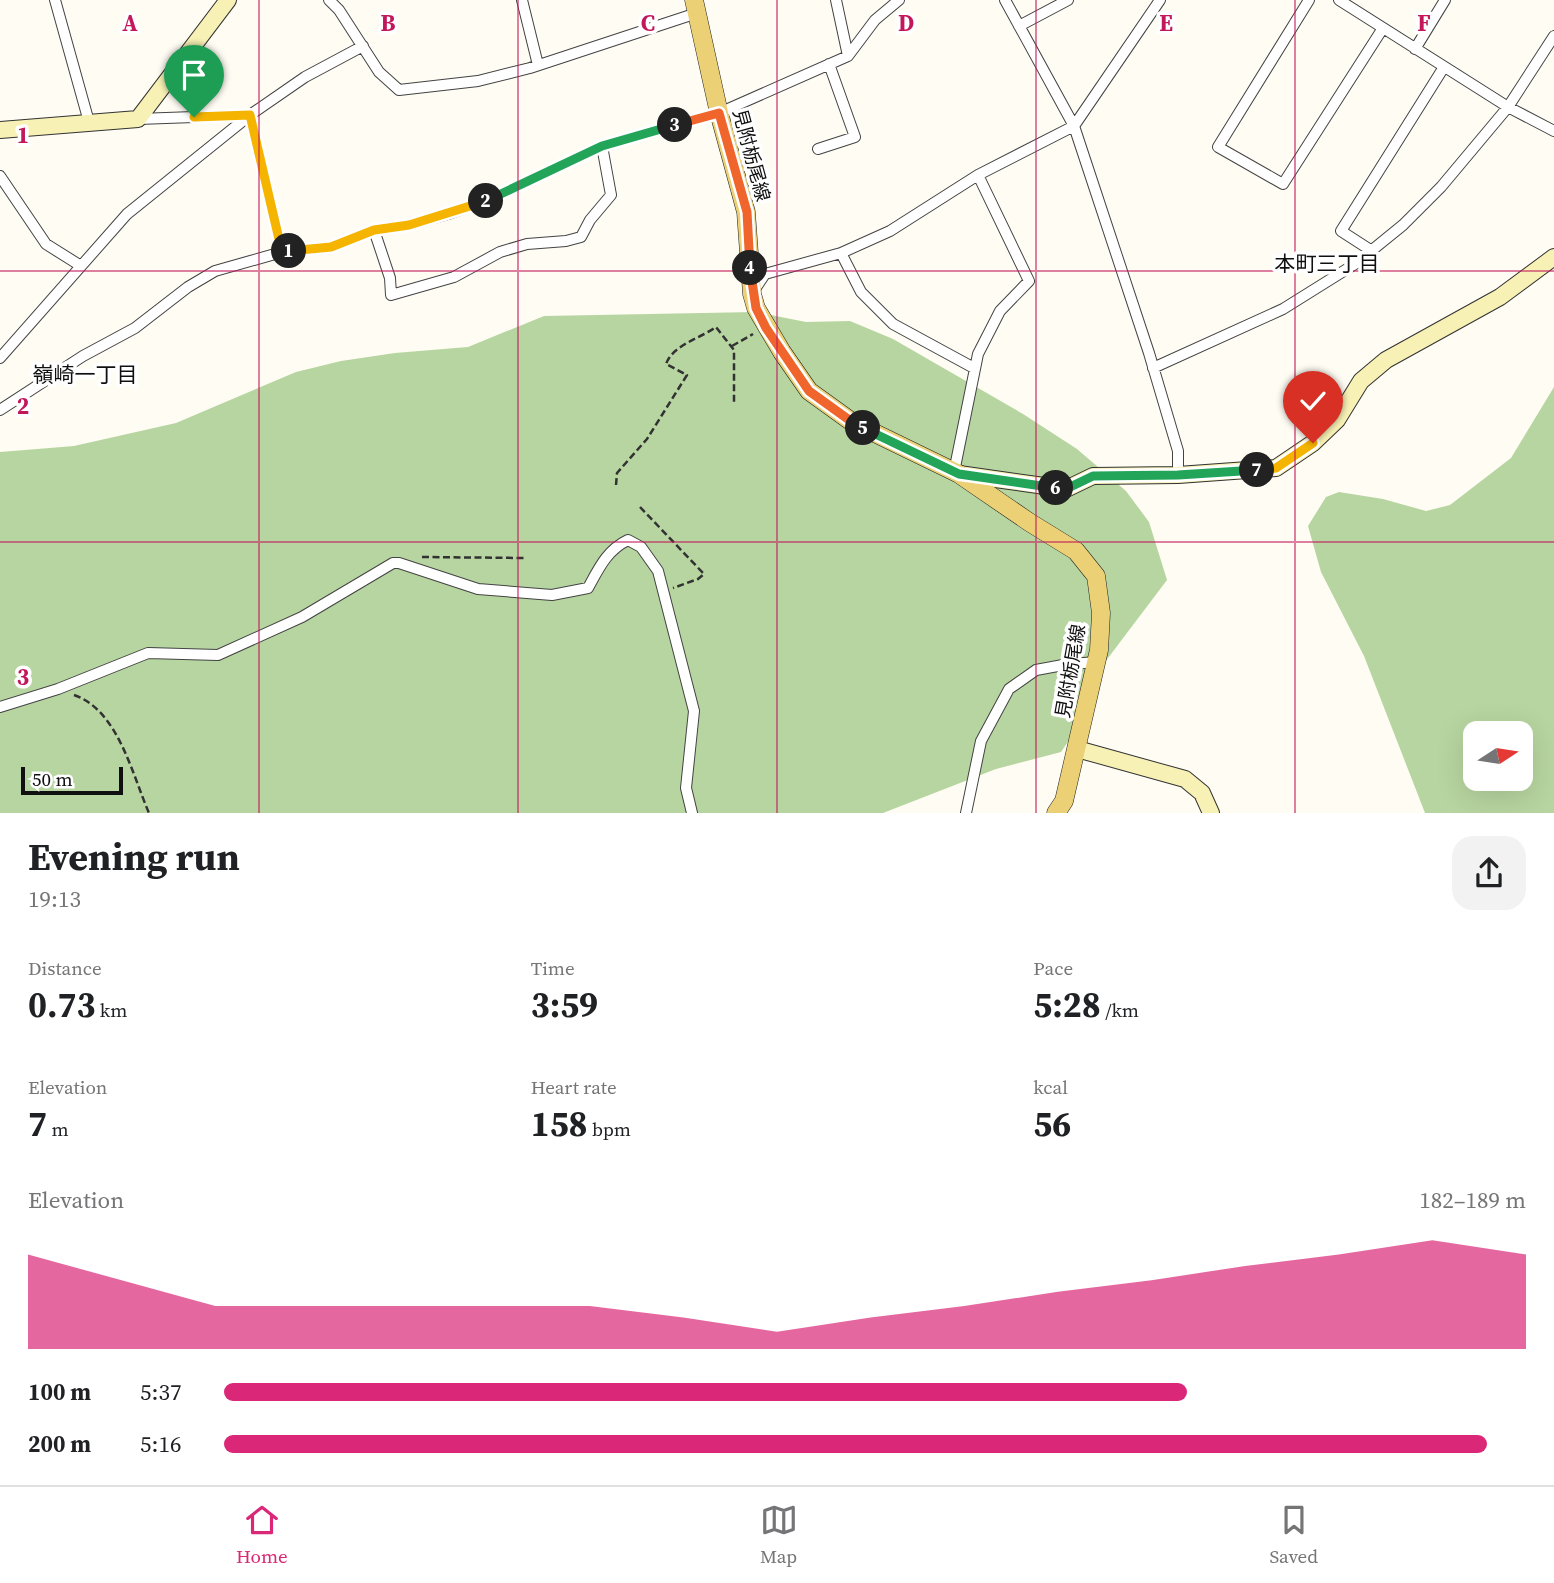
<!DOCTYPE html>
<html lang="en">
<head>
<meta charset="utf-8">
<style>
  :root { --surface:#fff; --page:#f2f2f2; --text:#202124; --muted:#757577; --line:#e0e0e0; --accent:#db2777 }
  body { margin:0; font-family:"Source Serif 4","Noto Sans JP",serif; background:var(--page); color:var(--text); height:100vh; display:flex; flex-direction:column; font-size:26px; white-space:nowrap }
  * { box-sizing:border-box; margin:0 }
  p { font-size:23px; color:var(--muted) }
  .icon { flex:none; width:38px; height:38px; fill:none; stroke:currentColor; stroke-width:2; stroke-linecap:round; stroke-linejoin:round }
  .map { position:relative; height:813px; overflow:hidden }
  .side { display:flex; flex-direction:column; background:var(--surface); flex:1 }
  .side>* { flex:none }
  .needle { width:46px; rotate:78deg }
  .controls { position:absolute; left:1463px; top:721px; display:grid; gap:14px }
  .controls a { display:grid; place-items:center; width:70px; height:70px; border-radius:14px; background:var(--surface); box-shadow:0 7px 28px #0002; font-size:35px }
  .scale { position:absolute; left:21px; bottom:18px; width:102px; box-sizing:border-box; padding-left:7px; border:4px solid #101010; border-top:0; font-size:19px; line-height:24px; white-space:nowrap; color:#101010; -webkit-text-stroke:5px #fff; paint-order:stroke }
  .pin { position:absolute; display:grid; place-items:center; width:60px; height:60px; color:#fff; margin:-72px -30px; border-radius:50% 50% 50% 0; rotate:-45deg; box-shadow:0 0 7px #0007 }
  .pin .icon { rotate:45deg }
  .km { position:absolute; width:35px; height:35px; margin:-18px; border-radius:50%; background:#222; color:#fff; font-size:19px; line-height:35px; text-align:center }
  .round { display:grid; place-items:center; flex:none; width:74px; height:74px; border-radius:21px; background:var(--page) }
  .summary { display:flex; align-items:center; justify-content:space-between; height:119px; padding:0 28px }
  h1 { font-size:38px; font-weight:700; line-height:52px }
  .metrics { display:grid; grid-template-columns:repeat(3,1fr); gap:10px; height:119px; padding:7px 28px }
  .metrics div { display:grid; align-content:center }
  .metrics b { font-size:35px; font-weight:700 }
  .metrics small { font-size:19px; font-weight:400 }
  .metrics p { font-size:19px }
  .chart { height:196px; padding:14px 28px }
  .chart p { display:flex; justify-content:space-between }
  .chart svg { width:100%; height:126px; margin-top:7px; fill:var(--accent); opacity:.7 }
  ul { padding:0 28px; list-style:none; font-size:23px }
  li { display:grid; grid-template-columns:112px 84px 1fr; align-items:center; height:52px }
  li i { height:18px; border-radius:9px; background:var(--accent) }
  .tabs { display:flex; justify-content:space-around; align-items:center; height:98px; border-top:2px solid var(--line); background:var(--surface); font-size:19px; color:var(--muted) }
  .tabs a { display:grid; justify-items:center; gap:4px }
  .tabs .selected { color:var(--accent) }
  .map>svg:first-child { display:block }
</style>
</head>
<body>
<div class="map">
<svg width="1554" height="813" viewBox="0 0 1554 813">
  <rect width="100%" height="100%" fill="#fefcf3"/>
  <path fill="#b7d5a0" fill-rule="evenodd" d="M755,312l51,10 44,-1 43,18 130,75 54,35 49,42 23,31 18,58 -62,82 -23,59 -21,31 -65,17 -113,44h-883v-361l74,-6 102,-23 120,-51 45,-11 54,-8 73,-6 76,-31z
    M1554,387v426h-129l-61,-157 -43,-84 -13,-46 18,-29 13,-5 44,7 43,12 24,-6 61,-47zM1521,733v46h-46v-46z"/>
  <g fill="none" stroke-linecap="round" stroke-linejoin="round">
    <defs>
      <path id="street" d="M55,0l34,122
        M329,0l10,10 40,62 20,18 79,-9 52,-13 167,-55
        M522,0l16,65
        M836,0l12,56
        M1005,0l69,126 75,227 29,98v24
        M1309,0l-91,147 65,37 100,-156
        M1339,0l169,107 46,24
        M1019,26l49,-26
        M1415,49l30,-49
        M138,119l112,-4 55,-38 58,-31
        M818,149l37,-12 -26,-73
        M0,176l46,68 35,22
        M374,230l16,48 1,17 63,-18 46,-25 27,-8 39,-3 15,-4 9,-17 21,-25 -9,-49
        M1372,251l-31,-20 103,-164
        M841,253l20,39 32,32 81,44
        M753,292l12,-18 76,-21 49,-22 88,-56 96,-49 86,-126
        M0,358l127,-144 123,-99 32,137
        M1153,368l130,-59 72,-45 48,-39 38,-38 67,-80 46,-71
        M0,410l83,-54 52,-28 53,-41 27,-16 67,-19 49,-5 43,-17 35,-5 39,-11 42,-15 112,-53 117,-33 129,-57 27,-36 24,-20
        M954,472l24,-118 22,-43 29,-30 -51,-106
        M0,707l58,-18 90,-36 70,2 84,-38 91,-54h6l79,26 74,6 36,-7c11,-20 19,-38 40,-48l13,7 17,24 36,140 -8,77 6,25
        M966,813l15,-72 28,-52 27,-19 27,-5 32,-3"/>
      <path id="secondary" d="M0,130l138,-11 90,-119
        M959,474l107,15 27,-13 85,-1 98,-7 37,-25 24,-23 24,-39 25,-21 114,-63 54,-40
        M1077,749l108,30 17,14 9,20"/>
      <path id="primary" d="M694,0l25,113 27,99 6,82 4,14 26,44 27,39 43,31 107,52 70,48 47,29 20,25 5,37 -2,37 -35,151 -8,12"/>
    </defs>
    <use href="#street" stroke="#434343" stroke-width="12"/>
    <use href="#secondary" stroke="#323232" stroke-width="18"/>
    <use href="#primary" stroke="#212121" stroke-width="19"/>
    <path stroke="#323232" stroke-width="2.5" stroke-dasharray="7 3.5" stroke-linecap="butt" d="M732,346l21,-12
      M616,485l1,-12 30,-34 40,-64 -21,-11c7,-19 33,-25 50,-37l18,23v54
      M640,507l64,67 -6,5 -25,9
      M422,557l102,1
      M74,695c44,15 58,79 75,118"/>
    <use href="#street" stroke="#fff" stroke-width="10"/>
    <use href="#secondary" stroke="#f7f1b5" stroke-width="16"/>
    <use href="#primary" stroke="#ebd076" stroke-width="18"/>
  </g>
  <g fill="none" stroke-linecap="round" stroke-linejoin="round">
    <defs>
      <path id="split-1" d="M194,117l56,-2 32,137 7,-1"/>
      <path id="split-2" d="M289,251l42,-4 43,-17 35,-5 77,-24"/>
      <path id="split-3" d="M486,201l116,-55 73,-21"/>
      <path id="split-4" d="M675,125l44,-12 28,99 3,56"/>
      <path id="split-5" d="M750,268l6,40 10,20 43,63 43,31 11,6"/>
      <path id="split-6" d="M863,428l96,46 97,14"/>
      <path id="split-7" d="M1056,488l10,1 27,-13 85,-1 79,-5"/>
      <path id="split-8" d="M1257,470l19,-2 37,-25"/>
    </defs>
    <use href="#split-1" stroke="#fff" stroke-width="14"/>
    <use href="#split-2" stroke="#fff" stroke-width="14"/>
    <use href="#split-3" stroke="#fff" stroke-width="14"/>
    <use href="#split-4" stroke="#fff" stroke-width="14"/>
    <use href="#split-5" stroke="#fff" stroke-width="14"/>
    <use href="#split-6" stroke="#fff" stroke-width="14"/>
    <use href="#split-7" stroke="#fff" stroke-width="14"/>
    <use href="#split-8" stroke="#fff" stroke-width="14"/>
    <use href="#split-1" stroke="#f5b400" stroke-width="9"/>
    <use href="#split-2" stroke="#f5b400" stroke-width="9"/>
    <use href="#split-3" stroke="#22a559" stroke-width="9"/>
    <use href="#split-4" stroke="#f0652b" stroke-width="9"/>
    <use href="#split-5" stroke="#f0652b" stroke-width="9"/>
    <use href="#split-6" stroke="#22a559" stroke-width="9"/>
    <use href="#split-7" stroke="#22a559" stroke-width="9"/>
    <use href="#split-8" stroke="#f5b400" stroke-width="9"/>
  </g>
  <path fill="none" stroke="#c2185b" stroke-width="2" stroke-opacity="0.55" d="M259,0v813M518,0v813M777,0v813M1036,0v813M1295,0v813M0,271h1554M0,542h1554"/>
  <g text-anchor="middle" stroke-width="7" stroke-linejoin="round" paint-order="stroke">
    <g font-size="19" fill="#101010" stroke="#fff">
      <text transform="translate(752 155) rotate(75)" y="7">見附栃尾線</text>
      <text transform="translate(1070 671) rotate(-80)" y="7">見附栃尾線</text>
    </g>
    <g font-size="21" fill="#101010" stroke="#fff">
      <text x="1327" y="271">本町三丁目</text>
      <text x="85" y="382">嶺崎一丁目</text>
    </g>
  </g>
  <g font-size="23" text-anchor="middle" font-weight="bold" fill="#c2185b" stroke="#fff" stroke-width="7" stroke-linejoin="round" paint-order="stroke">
    <text x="130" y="31">A</text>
    <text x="388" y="31">B</text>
    <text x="648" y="31">C</text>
    <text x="906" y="31">D</text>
    <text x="1166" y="31">E</text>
    <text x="1424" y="31">F</text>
    <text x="23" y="143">1</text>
    <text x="23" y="414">2</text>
    <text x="23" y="685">3</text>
  </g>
</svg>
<div class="controls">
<a><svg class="needle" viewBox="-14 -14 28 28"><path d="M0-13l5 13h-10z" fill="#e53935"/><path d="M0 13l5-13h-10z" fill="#757577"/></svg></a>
</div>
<div class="scale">50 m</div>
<div class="pin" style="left:194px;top:117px;background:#1e9e55"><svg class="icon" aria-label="arrive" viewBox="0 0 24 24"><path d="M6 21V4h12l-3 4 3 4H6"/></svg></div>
<div class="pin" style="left:1313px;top:443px;background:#d93025"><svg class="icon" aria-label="check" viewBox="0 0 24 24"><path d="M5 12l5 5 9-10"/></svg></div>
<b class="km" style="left:289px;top:251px">1</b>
<b class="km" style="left:486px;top:201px">2</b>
<b class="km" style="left:675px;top:125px">3</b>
<b class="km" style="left:750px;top:268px">4</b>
<b class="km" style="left:863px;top:428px">5</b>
<b class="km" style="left:1056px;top:488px">6</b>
<b class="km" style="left:1257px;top:470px">7</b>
</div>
<section class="side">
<div class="summary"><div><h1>Evening run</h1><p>19:13</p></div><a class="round"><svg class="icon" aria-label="share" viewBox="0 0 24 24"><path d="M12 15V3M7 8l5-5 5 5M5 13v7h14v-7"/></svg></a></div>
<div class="metrics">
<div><p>Distance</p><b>0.73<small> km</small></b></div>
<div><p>Time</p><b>3:59</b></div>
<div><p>Pace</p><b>5:28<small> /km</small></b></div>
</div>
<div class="metrics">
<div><p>Elevation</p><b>7<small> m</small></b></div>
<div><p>Heart rate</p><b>158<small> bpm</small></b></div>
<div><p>kcal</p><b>56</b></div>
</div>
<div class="chart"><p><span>Elevation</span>182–189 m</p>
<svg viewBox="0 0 160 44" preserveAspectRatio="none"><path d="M0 44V11L10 20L20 29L30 29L40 29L50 29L60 29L70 33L80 38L90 33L100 29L110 24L120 20L130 15L140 11L150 6L160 11V44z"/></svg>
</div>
<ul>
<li><b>100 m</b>5:37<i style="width:74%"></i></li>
<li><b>200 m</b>5:16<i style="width:97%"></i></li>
</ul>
</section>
<nav class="tabs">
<a class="selected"><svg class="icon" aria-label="home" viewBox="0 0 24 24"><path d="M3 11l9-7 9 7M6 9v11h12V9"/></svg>Home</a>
<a><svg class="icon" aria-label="map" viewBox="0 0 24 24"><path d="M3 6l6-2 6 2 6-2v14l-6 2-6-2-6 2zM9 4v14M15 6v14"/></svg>Map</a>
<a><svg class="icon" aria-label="saved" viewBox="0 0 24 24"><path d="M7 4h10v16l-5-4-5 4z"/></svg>Saved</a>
</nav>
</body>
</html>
